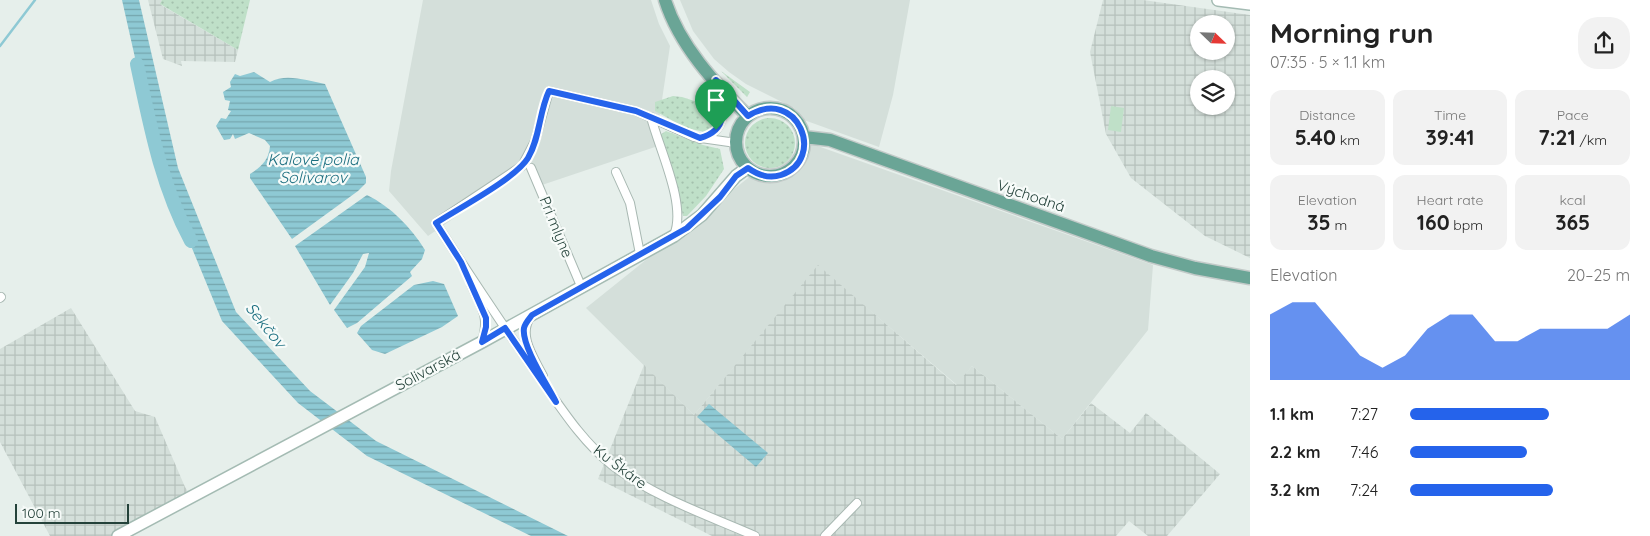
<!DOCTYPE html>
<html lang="en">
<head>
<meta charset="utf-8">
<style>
  :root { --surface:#fff; --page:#f2f2f2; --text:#222; --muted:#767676; --accent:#2563eb }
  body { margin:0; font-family:Quicksand,sans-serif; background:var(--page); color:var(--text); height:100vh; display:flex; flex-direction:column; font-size:19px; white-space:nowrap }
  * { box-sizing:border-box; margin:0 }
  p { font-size:16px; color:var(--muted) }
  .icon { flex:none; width:28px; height:28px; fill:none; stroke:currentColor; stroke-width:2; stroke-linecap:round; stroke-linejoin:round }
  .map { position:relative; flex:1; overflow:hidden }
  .details { display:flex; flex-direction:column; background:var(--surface); width:400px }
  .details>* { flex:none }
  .needle { width:32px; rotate:113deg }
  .tools { position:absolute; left:1190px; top:15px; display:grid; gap:10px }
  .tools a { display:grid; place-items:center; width:45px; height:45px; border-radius:50%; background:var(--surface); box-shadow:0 1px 4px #0004; font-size:25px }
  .scale { position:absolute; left:15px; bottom:12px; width:114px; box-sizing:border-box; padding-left:5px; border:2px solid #24423a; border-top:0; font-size:14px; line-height:18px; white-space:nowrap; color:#24423a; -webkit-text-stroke:4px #f7fbf9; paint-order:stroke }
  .pin { position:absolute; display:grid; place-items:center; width:42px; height:42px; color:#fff; margin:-51px -21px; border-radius:50% 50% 50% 0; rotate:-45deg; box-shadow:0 0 5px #0007 }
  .pin .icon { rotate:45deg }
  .round { display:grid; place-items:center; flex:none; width:52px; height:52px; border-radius:20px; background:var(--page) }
  .overview { display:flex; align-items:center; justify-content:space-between; height:85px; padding:0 20px }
  h1 { font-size:28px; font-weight:700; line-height:38px }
  .figures { display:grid; grid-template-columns:repeat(3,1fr); gap:8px; height:85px; padding:5px 20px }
  .figures div { display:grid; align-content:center; border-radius:12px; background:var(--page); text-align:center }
  .figures b { font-size:21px; font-weight:700 }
  .figures small { font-size:14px; font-weight:400 }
  .figures p { font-size:14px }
  .chart { height:140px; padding:10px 20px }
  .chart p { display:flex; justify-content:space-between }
  .chart svg { width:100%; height:90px; margin-top:5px; fill:var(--accent); opacity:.7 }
  ul { padding:0 20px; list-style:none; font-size:16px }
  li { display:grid; grid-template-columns:80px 60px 1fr; align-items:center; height:38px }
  li i { height:12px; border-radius:6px; background:var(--accent) }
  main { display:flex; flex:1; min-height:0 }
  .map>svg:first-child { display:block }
</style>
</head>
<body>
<main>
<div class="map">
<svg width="1250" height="536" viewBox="0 0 1250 536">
  <defs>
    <pattern id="industrial-grid" width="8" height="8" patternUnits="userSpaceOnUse" patternTransform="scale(1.25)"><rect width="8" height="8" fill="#d4dfda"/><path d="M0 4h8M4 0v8" fill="none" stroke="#b6c1bc"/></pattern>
    <pattern id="grass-dots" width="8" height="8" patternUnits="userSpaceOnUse" patternTransform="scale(1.25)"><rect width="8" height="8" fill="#bfe0c8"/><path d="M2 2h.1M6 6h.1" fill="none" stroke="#a4c1ad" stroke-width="1.8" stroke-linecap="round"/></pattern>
    <pattern id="water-rules" width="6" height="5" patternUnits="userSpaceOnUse" patternTransform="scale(1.25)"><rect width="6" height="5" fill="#8ec9d4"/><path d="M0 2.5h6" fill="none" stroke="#74a5ad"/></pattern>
  </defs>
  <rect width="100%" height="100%" fill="#e6efeb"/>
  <path fill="#d4dfda" d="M423,0h228l8,24 11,22 -15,101 -119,40 -8,-20 -100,69 -39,-45 2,-20z
    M680,0h230l-17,95 -14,52 -75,-27 -10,-12 -48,-24 -17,-12 -15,-13 -21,-28z
    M812,144l341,121 -5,65 -86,109 -90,-73 -15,19 -139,-119 -124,149 -108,-107 162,-130z"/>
  <path fill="url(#industrial-grid)" fill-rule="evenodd" d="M148,0h14l-1,5 77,45 -3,12 -54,-1 1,5 -19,-7z
    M1103,0h40l107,15v243l-45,-22 -74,-58 -25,-44 -16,-82zM1199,24h27v27h-27zM1199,79h27v27h-27z
    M818,265l138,120 16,-19 90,73 29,-36 39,30 16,-20 74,61 -53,62h-19l-19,-15 -13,15h-404l-114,-57 46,-114 50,50z
    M71,308l64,103 20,6 30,70 8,12 -72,37h-71l-50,-94v-93z"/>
  <path fill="url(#grass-dots)" d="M162,0h88l-12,50 -78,-46z
    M721,71l29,21 -3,5z
    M673,96l9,1 28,9 4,-1 2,7 -2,11 2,1 -11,8 -19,-4 -31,-17v-9z
    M745 143a25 25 0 1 1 50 0a25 25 0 1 1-50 0Z
    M666,131l37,14 17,4 4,20 -18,27 -19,20h-4l-7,-33 -15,-38 -1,-10z"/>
  <path fill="#bfe0c8" d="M1111,106l13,2 -3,24 -13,-2z"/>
  <path fill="url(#water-rules)" d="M122,0h17l39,168 58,144 74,79 66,50 192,95h-37l-164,-80 -69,-53 -76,-82 -61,-148z
    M254,72l16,10c17,-9 37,-1 55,2l41,93v6l-8,8 -66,48 -42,-61v-4c11,-7 19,-14 20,-28l-5,-6 -16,-7 -14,6 -2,-5 -3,5 -6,1 -8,-14 5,-8 5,1 5,-8 -3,-1 2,-9 -5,-1 -2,-8 8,-5 -1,-5 5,-8 5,2z
    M367,195c24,12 44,32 58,55l-3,9 -12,13 2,4 -55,47 -10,5 -13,-18 31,-43 4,-14 -6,1 -10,19 -23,32 -35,-59z
    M433,281l11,3 14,32 -16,11 -57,27 -13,-4 -15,-17 4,-7 53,-41z
    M709,404l59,49 -12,14 -59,-50z"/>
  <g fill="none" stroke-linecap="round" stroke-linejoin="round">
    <path stroke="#8ec9d4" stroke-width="2.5" d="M0,46l35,-46"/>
    <path stroke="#8ec9d4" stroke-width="14" d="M137,64c13,61 24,121 54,177"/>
    <defs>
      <path id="street" d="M651,117c8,32 36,88 23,118
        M700,139c29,-9 23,-29 18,-52
        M736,143l-42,-6 -58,-26 -87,-20 -14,50 -13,25 -86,57c34,53 69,106 106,158 21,30 41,61 70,84 42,32 95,50 143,71
        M531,168l50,118
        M616,172l14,31 10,51
        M471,284c10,24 19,31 11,58
        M0,298l1,-1
        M531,316c-14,19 3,42 12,60
        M825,536l32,-33"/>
      <path id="secondary" d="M1218,0l32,4
        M118,536l364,-194 192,-106 28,-21 34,-39 11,-8"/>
      <path id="primary" d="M665,0c14,45 50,84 83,116
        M736 142a34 34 0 1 1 68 0a34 34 0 1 1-68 0Z
        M804,137l26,3 321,116 44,12 55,10"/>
    </defs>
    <use href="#street" stroke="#a8b8b2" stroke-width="10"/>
    <use href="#secondary" stroke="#a4bbb3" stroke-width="14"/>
    <use href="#primary" stroke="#c2cac8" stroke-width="15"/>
    <use href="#street" stroke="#fff" stroke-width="8"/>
    <use href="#secondary" stroke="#fff" stroke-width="11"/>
    <use href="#primary" stroke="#6aa596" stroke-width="12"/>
  </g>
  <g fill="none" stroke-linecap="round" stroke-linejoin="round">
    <defs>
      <path id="route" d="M716,80l32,36c50,-31 79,44 33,59 -13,4 -23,0 -33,-7l-12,8 -16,21 -33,31 -155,87c-3,4 -7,8 -8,13 -3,17 24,58 32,74l-51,-74 -23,14 4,-15v-9l-25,-56 -25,-39c23,-15 79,-44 92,-65 12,-20 11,-46 21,-67l87,20 64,27c32,-9 22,-33 16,-58z"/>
    </defs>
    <use href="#route" stroke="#fff" stroke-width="10"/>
    <use href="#route" stroke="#2563eb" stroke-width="6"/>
  </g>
  <g text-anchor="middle" stroke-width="4.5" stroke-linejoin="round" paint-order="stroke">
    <g font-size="15" fill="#24423a" stroke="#f7fbf9">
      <text transform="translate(1031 196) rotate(19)" y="5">Východná</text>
      <text transform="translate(556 227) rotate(68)" y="5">Pri mlyne</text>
      <text transform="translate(428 370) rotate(-28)" y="5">Solivarská</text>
      <text transform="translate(620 467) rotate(37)" y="5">Ku Škáre</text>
    </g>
    <g font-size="16" font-style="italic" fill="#1c6f80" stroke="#f7fbf9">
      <text x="313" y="165">Kalové polia<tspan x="313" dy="18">Solivarov</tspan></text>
      <text transform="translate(266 325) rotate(51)" y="6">Sekčov</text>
    </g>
  </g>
</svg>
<div class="tools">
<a><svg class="needle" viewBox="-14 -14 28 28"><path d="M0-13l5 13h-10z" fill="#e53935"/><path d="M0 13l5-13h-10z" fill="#767676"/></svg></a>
<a><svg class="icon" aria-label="layers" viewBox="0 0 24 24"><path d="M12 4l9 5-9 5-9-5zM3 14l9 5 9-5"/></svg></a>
</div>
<div class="scale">100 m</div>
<div class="pin" style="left:716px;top:130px;background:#1e9e55"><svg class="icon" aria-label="arrive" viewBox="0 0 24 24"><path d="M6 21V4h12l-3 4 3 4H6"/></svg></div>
</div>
<section class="details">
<div class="overview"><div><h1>Morning run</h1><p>07:35 · 5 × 1.1 km</p></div><a class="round"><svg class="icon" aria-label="share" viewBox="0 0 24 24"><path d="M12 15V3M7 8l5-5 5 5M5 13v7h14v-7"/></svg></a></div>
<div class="figures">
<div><p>Distance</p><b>5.40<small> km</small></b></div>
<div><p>Time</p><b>39:41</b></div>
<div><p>Pace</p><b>7:21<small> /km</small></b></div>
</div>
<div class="figures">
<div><p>Elevation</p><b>35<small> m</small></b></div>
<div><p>Heart rate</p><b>160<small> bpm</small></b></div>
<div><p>kcal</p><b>365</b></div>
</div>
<div class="chart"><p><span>Elevation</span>20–25 m</p>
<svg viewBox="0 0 160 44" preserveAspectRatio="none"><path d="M0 44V12L10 6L20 6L30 19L40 32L50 38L60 32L70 19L80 12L90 12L100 25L110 25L120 19L130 19L140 19L150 19L160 12V44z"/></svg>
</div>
<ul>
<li><b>1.1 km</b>7:27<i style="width:63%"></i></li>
<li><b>2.2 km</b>7:46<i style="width:53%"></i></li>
<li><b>3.2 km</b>7:24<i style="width:65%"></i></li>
</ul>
</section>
</main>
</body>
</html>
